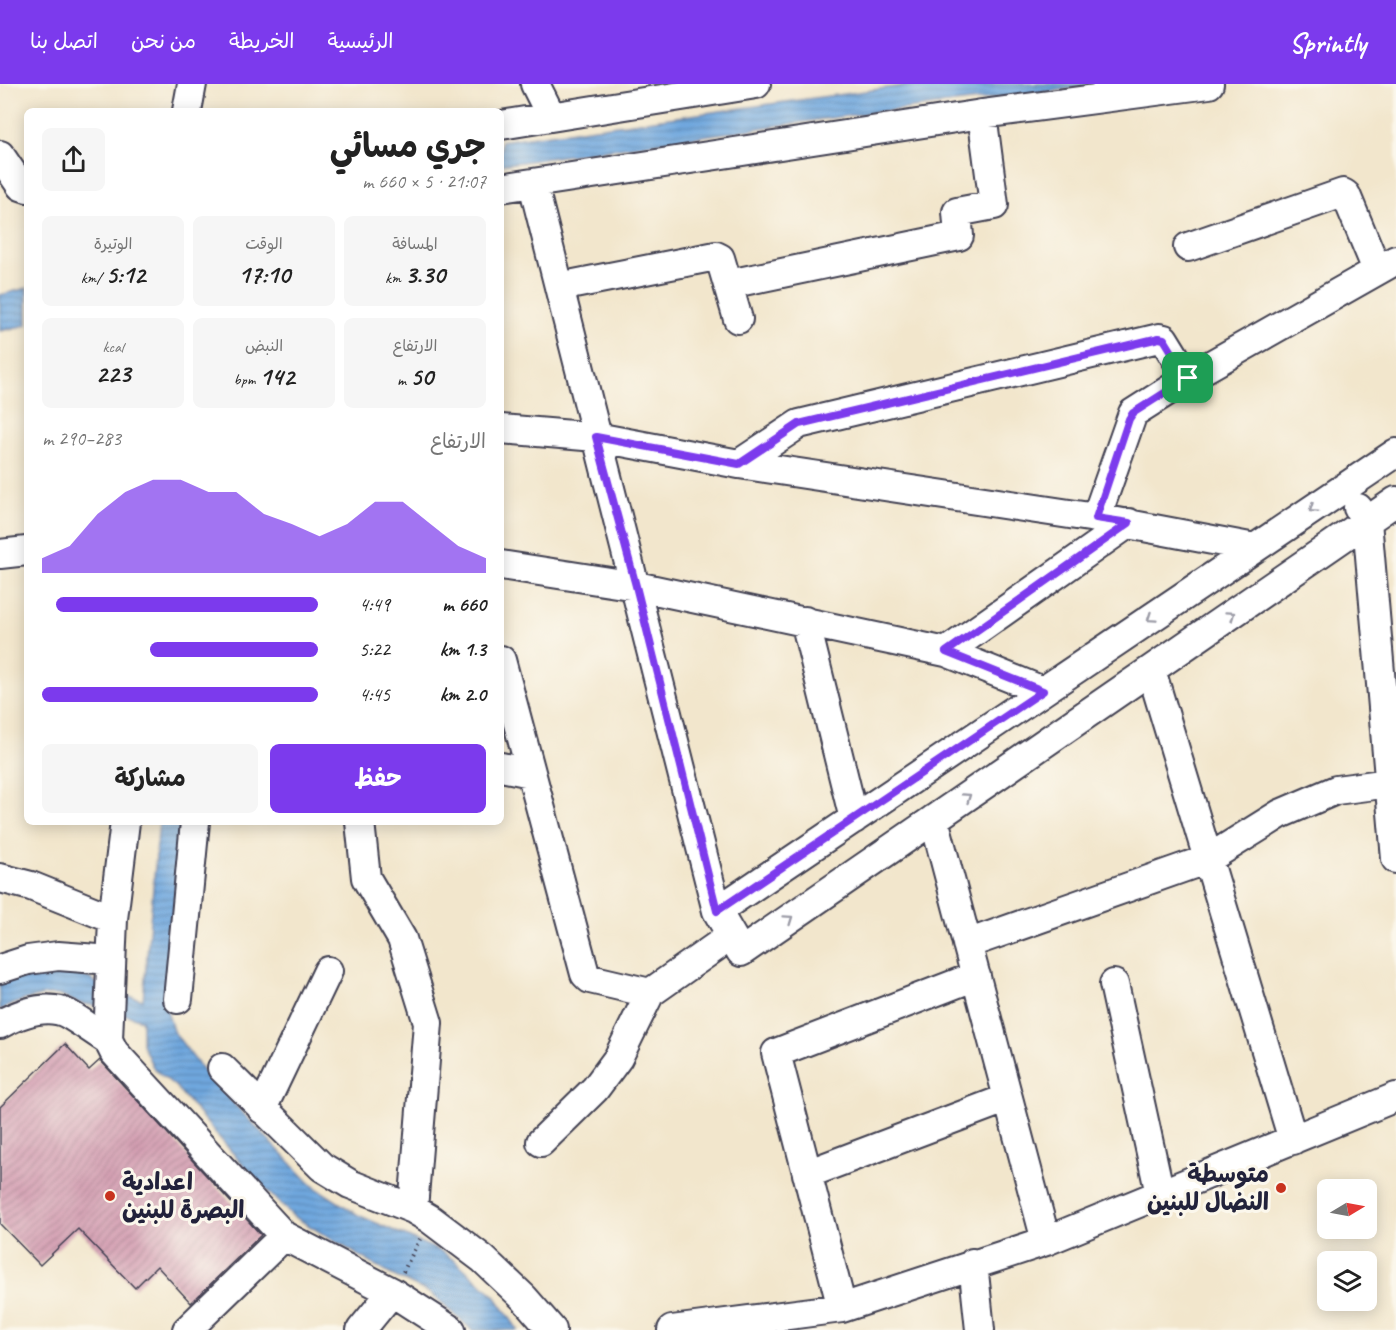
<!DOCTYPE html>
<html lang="ar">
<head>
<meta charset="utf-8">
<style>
  :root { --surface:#fff; --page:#f6f6f6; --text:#222; --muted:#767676; --accent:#7c3aed }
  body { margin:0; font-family:Caveat,"Playpen Sans Arabic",sans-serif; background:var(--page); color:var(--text); direction:rtl; height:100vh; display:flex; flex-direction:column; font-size:22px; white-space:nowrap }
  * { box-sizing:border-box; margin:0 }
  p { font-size:20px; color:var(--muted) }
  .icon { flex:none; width:33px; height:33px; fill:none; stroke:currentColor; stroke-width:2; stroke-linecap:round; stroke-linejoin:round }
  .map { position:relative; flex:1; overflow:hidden; direction:ltr }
  .panel { position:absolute; left:24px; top:24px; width:480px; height:717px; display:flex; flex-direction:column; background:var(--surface); border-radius:9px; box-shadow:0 3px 15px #0003; direction:rtl }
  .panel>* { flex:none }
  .needle { width:39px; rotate:80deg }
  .fabs { position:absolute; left:1317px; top:1095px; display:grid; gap:12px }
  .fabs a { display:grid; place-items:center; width:60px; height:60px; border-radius:9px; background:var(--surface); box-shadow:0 3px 15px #0003; font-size:30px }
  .pin { position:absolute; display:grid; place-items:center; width:51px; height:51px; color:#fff; margin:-26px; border-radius:12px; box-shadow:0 3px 9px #0006 }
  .round { display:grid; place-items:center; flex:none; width:63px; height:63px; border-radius:9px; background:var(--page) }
  .overview { display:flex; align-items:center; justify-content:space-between; height:102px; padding:0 18px }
  h1 { font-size:33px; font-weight:700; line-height:45px }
  .figures { display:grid; grid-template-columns:repeat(3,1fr); gap:9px; height:102px; padding:6px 18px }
  .figures div { display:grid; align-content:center; border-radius:9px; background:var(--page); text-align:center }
  .figures b { font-size:26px; font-weight:700 }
  .figures small { font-size:16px; font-weight:400 }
  .figures p { font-size:16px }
  .chart { height:168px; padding:12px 18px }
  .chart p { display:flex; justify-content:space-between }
  .chart svg { width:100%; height:108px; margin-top:6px; fill:var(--accent); opacity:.7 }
  .action { display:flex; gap:12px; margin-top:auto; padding:12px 18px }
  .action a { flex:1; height:69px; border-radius:9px; background:var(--accent); color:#fff; font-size:24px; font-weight:700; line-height:69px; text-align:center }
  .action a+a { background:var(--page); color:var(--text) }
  ul { padding:0 18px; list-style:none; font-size:20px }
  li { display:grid; grid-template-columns:96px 72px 1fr; align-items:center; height:45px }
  li i { height:15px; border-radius:8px; background:var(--accent) }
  header { display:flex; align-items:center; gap:36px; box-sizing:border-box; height:84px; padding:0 30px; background:var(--accent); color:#fff }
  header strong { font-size:28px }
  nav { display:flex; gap:33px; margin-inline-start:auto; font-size:21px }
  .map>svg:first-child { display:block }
</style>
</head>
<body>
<header>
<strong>Sprintly</strong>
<nav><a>الرئيسية</a><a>الخريطة</a><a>من نحن</a><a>اتصل بنا</a></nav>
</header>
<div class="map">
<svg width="1396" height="1246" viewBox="0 0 1396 1246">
  <defs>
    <pattern id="water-rules" width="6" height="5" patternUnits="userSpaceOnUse" patternTransform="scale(1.5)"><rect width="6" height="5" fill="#6fa7de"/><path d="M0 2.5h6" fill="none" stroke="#5b88b5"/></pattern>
    <pattern id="building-hatch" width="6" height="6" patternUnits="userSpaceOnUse" patternTransform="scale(1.5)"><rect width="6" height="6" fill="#d198ae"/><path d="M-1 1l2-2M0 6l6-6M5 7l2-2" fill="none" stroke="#a97c8f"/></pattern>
  </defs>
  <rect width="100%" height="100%" fill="#fbf7ec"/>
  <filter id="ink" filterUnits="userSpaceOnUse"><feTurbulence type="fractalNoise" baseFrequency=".0167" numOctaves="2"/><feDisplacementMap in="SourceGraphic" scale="12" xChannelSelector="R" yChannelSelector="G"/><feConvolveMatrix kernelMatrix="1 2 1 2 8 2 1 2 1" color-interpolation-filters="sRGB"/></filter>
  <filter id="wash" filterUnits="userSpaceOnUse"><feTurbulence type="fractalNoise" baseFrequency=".008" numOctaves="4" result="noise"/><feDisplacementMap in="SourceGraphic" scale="24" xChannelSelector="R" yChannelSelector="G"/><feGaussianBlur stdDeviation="1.35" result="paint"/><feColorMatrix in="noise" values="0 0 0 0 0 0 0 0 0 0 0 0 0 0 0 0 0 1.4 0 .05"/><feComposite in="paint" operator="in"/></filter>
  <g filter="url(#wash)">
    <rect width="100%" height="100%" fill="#f2e6cc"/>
    <path fill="url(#water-rules)" stroke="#48648c" stroke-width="1.5" d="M917,0h195l-267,32 -344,49v-24z
      M27,204v37l-27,6v-36z
      M159,738h21l-11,154 -4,27 8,28 35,46 105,109 45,29 86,38 16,12 35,31 23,34h-46l-40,-36 -42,-20 -97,-58 -37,-36 -81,-94 -21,-17 -12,-25v-24l-42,-14 -18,-2 -24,-9h-13l-22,5 -23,10v-29l13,-6 47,-5 29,8 18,12 36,10z"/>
    <g id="blocks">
      <path fill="url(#building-hatch)" d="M65,960l24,26 11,-10 161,175 -70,68 -34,-37 -22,22 -57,-59 -38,36 -40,-41v-117z"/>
    </g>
  </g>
  <g filter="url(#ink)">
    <use href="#blocks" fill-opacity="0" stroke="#413f51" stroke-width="1.5"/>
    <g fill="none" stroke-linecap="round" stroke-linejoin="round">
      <defs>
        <path id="minor" d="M535,0l16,32
          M187,27l5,-27
          M501,41l255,-41
          M0,71l21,31 6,2
          M533,100c61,242 124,484 184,727l24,41 655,-451
          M501,104l481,-74 227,-30
          M1188,163l155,-54 3,2 31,75
          M729,200l230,-48 -2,-24 37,-7 -12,-91
          M559,203l157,-31 4,2 18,61
          M501,345l95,8 143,27 357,54 159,30
          M739,380l60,-40 360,-86 5,1 24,39
          M1358,424l9,13 29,338
          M1096,434l37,-105 55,-35 208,-118
          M0,470l27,-3
          M501,481l135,21 310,66 97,39
          M805,537l49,198
          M946,568l183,-129
          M501,576l84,314 5,5 60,14
          M1151,586l142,470
          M501,683l30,6
          M934,735l112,422
          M125,738l-12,97 -5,121 6,12 170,184 108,56 59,38
          M360,738l6,56 36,61 26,84 -15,186
          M0,794l31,8 82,33
          M717,827l679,-458
          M967,860l241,-85 72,-45 56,-24 54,-7
          M0,885l28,-9 30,-4 53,4
          M1114,900l46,210
          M178,915l17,-177
          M0,940c19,-10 47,-21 68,-10 14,8 27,18 40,26
          M222,984l100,99 28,17 63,25 17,10 53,40 41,39 28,32
          M262,1025l66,-138
          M541,1058l54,-53 23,-31 32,-65 81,-57
          M807,1090l201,-76
          M973,1179l7,67
          M842,1224l-66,-255 200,-77
          M187,1246l97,-94
          M361,1246l31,-38
          M672,1246l170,-22 204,-67 350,-144"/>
      </defs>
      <use href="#minor" stroke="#413f51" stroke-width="32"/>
      <path stroke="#413f51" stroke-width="4" stroke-dasharray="1.5 4.5" stroke-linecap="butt" d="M403,1188l17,-33"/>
      <use href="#minor" stroke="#fff" stroke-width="28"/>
    </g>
    <defs><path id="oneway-chevron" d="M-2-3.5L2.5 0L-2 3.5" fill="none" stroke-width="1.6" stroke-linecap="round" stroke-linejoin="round" transform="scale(1.5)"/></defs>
    <g stroke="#9c9ca7">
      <use href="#oneway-chevron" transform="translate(1313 425) rotate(146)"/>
      <use href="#oneway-chevron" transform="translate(1231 531) rotate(-35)"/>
      <use href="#oneway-chevron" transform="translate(1151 534) rotate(146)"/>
      <use href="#oneway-chevron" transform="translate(967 713) rotate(-35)"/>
      <use href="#oneway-chevron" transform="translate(789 835) rotate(-35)"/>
    </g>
  </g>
  <g fill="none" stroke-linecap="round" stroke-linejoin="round" filter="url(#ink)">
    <defs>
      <path id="route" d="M1159,254l5,1 24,39 -55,35 -4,6 -33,99 33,5 -183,129 97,39 -326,220 -81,-325 -40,-149 143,27 60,-40z"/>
    </defs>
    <use href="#route" stroke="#fff" stroke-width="12"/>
    <use href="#route" stroke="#7c3aed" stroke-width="8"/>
  </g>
  <g fill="#c8321e" stroke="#fbf7ec" stroke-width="2">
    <circle cx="1281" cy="1104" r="6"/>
    <circle cx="110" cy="1112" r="6"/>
  </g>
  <g text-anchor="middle" stroke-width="6" stroke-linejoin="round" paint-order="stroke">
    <g font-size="24" font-weight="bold" fill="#22223b" stroke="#fbf7ec" text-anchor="end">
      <text x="1269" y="1098">متوسطة<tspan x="1269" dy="28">النضال للبنين</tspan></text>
      <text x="122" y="1106" text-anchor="start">اعدادية<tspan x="122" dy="28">البصرة للبنين</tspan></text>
    </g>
  </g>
</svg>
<div class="fabs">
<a><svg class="needle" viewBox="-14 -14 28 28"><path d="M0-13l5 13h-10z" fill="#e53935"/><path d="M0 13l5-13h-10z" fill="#767676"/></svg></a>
<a><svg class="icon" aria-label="layers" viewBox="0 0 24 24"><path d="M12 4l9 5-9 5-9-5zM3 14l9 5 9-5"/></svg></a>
</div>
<div class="pin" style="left:1188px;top:294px;background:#1e9e55"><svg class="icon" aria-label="arrive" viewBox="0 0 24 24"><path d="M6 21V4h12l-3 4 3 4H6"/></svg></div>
<section class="panel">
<div class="overview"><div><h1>جري مسائي</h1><p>21:07 · 5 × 660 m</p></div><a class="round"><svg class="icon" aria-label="share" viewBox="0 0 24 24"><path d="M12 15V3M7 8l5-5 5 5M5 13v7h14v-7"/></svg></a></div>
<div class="figures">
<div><p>المسافة</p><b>3.30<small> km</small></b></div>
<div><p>الوقت</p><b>17:10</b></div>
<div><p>الوتيرة</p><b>5:12<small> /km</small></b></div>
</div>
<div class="figures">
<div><p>الارتفاع</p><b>50<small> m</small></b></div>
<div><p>النبض</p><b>142<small> bpm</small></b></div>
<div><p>kcal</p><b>223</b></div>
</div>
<div class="chart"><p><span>الارتفاع</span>283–290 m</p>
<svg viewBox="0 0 160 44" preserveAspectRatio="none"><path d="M0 44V38L10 33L20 20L30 11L40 6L50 6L60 11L70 11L80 20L90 24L100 29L110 24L120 15L130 15L140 24L150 33L160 38V44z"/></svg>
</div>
<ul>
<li><b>660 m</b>4:49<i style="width:95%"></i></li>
<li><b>1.3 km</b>5:22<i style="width:61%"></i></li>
<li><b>2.0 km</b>4:45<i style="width:100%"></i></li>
</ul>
<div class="action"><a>حفظ</a><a>مشاركة</a></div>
</section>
</div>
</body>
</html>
